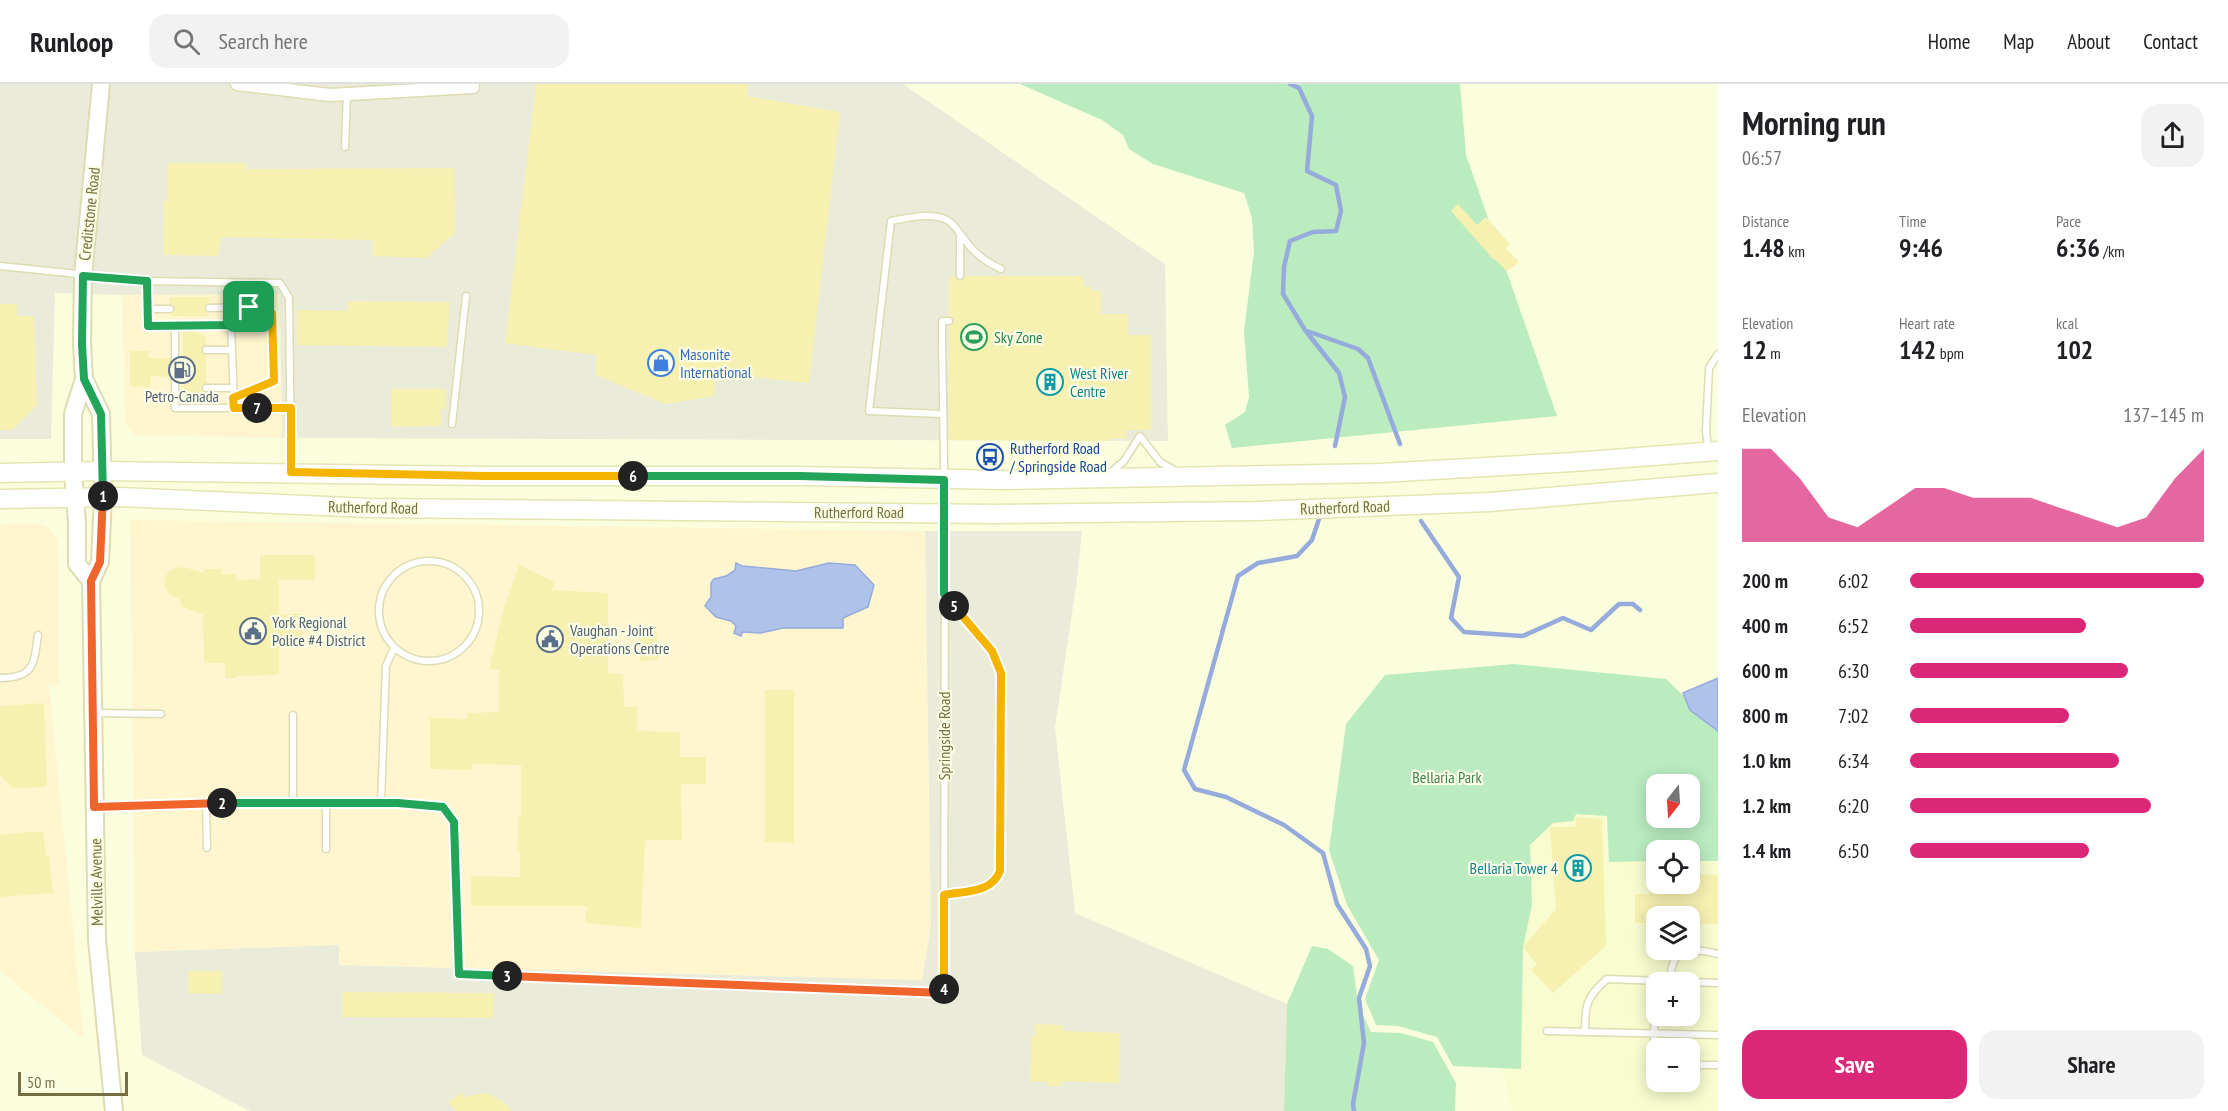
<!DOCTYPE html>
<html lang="en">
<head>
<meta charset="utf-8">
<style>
  :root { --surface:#fff; --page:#f2f2f2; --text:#202124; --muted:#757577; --line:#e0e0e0; --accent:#db2777 }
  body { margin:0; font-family:"PT Sans Narrow",sans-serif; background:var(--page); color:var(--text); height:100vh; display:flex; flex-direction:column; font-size:22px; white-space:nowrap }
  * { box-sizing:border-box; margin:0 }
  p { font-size:20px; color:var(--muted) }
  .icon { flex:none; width:33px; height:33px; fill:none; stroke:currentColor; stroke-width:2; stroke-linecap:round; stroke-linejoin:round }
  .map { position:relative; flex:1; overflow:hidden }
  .drawer { display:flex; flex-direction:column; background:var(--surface); width:510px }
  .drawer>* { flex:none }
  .needle { width:39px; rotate:197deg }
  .tools { position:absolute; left:1646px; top:690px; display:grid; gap:12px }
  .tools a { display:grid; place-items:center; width:54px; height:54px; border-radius:12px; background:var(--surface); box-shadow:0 3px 15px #0003; font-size:30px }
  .scale { position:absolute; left:18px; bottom:15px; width:110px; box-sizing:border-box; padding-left:6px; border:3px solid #756f43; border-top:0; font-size:16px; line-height:21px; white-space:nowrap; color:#756f43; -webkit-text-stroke:4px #fcffe4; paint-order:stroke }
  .pin { position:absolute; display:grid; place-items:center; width:51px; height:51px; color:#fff; margin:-26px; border-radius:12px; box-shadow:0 3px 9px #0006 }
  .km { position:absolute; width:30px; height:30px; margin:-15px; border-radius:50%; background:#222; color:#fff; font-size:16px; line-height:30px; text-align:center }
  .round { display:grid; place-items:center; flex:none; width:63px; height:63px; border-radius:18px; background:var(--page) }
  .head { display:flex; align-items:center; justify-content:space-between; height:102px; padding:0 24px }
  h1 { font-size:33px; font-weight:700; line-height:45px }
  .stats { display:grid; grid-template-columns:repeat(3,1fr); gap:9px; height:102px; padding:6px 24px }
  .stats div { display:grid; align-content:center }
  .stats b { font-size:26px; font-weight:700 }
  .stats small { font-size:16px; font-weight:400 }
  .stats p { font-size:16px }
  .chart { height:168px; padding:12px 24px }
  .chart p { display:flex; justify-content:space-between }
  .chart svg { width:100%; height:108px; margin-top:6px; fill:var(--accent); opacity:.7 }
  .cta { display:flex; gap:12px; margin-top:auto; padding:12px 24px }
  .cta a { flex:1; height:69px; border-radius:18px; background:var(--accent); color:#fff; font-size:24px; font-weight:700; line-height:69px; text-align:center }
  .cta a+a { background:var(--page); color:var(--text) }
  ul { padding:0 24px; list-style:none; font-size:20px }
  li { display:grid; grid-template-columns:96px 72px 1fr; align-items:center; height:45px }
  li i { height:15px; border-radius:8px; background:var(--accent) }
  header { display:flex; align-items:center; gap:36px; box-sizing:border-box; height:84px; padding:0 30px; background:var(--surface); border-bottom:2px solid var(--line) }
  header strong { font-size:28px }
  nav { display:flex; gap:33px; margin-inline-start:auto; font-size:21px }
  .search { width:420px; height:54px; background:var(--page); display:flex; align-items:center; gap:15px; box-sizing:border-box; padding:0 21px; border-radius:18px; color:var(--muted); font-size:22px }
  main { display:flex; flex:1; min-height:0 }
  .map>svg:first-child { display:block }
</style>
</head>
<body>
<header>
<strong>Runloop</strong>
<div class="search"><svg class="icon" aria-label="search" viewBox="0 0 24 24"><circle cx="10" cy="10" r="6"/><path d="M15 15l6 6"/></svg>Search here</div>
<nav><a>Home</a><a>Map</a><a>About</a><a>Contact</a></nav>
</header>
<main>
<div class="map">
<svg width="1718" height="1027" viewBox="0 0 1718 1027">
  <rect width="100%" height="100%" fill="#fafedc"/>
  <path fill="#f8fccf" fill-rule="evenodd" d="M1718,669v358h-206l-33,-147 29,-151zM1656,700h33v34h-33zM1656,766h33v34h-33zM1656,832h33v34h-33zM1656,898h33v34h-33zM1656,964h33v34h-33z"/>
  <path fill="#fff6cf" d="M281,210l1,144 -148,-3 -9,-11 -3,-129z
    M130,436l795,11 6,395 -9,54 -584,-15 1,-20 -204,7z
    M38,439l12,5 8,13 1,145 -10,-2 35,355 -84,-68v-447z"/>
  <path fill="#ebebd9" d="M0,0h903l262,180 3,177 -886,-3 -2,-144 -158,1 -67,-2 -4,146h-51z
    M925,447h157l-5,49 -22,147 20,186 212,91 -3,107h-1034l-108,-56 -7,-103 204,-7v20l583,15 9,-54z"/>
  <path fill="#baecc0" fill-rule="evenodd" d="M1020,0h440l6,71 91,261 -325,32 -7,-23 20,-13 4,-15 -5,-66 10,-79 -2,-34 -8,-25 -91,-29 -24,-15 -6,-14 -21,-15z
    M1514,580l152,15 52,50v132h-29v-11h-33v11l-47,1 -2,-46 -31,-2 -3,7 -20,2 -23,22 2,60 -9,42 -2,122 -68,-3 -16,-29 -39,-11 -22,-1 -11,-26 14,-39 -32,-55 -18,-55 17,-126 39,-49zM1656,700h33v34h-33z
    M1312,862l16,3 25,17 5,38 13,28 30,1 32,9 23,41 -1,28h-171l3,-107z"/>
  <path fill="#afc2e9" stroke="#95abdb" stroke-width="1.5" d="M736,479l6,3 54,5 33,-8 26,2 19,20 -6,22 -25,11v10h-60l-22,5 -19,-1 -1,4 -7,-3 2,-7 -5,-5 -15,-4 -11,-11 6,-9v-14l3,-4 12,-3 9,-6z
    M1718,594v53l-28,-21 -7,-17z"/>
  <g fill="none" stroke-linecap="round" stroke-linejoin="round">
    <path stroke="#95abdb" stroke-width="4.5" d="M1290,0l9,4 13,28 -5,55 29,14 5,26 -5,20 -23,1 -23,9 -6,26 -1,27 22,36 34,43 6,24 -10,49
      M1307,247l51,18 10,9 32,86
      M1319,435l-7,21 -15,16 -39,7 -20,13 -54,194 11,19 31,8 58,28 39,28 14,51 29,45 4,17 -11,32 5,45 -11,61 1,7
      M1421,437l38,56 -8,41 13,14 59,4 40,-18 28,12 28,-26h14l7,6"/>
  </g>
  <path fill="#f6f1b1" d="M536,0h212l-1,12 93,16 -31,271 -93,-10 -2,23 -49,8 -69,-29v-20l-91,-12z
    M168,79h78v6l208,-1 1,65 -28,25 -54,-2v-16l-152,-3 -3,19 -54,-1 -1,-54h5z
    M1458,120l19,21 9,-8 24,27 -4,4 13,14 -12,10 -12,-13 -1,1 -43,-49z
    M949,192h6l4,5 4,-1 2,-4h115l3,2v9h9v4h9v23h27v21h23v95h-25v9l-16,-1v3l-161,-1v-114l5,-4 -1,-4 -4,-2z
    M170,213h39v6l-5,5 5,8h-39l5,-6 -1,-4 -4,-2z
    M348,217l102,1 -3,45 -150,-2v-35l51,1z
    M0,220h17v12h17l3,89 -25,25h-12z
    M183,247h12l11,6v8l-5,4 1,4 4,2v28l-5,4 5,9 -4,3 -13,2 -5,-4v-20h-4l-4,-5 -4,1 -2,4 -19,-1 -1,11 -20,-1v-35h19v7h21l2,4 5,1 3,-5h3z
    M391,305h55v20h-5v17l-50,1z
    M260,471h55v25h-36v34h24v33h-24v28l-42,1v2h-12v-15h-21l-1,-48 -23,-9 1,-5 -14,-9 -3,-6 1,-7 3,-7 7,-4 9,-1 20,6v-4h18l-1,5h15l1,6 23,-1z
    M519,481l36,17 -3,8 56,3v80l14,1 3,33h12v24l43,1v25h26v27h-25l1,56h-37l-4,88 -56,-5 2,-17h-116v-30l49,1v-26h-3l1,-34h3v-52l-49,-1v6l-42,-1v-51l37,1v-6l32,-1v-42l-10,-1 15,-62z
    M639,547h18l1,29 -18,1z
    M765,606h29v153l-29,-1z
    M44,619l3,84 -35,1 -12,-13v-69z
    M1577,733l25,2 4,127 -53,47 -22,-23 6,-6 -14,-17 33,-38 -6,-82h25z
    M43,747l3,25h3l4,37 -53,4v-62z
    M1689,790l29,1v49h-29v-8h-33v7h-21v-29h15v-10h39z
    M188,887h34v23l-34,-1z
    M342,908l152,1 -1,25 -151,-1z
    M1035,940l27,1v6l58,2 -1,50 -57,-2v5h-14v-4l-18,-1 1,-45h4z
    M462,1008l2,5 21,-4 8,3 9,5 10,10h-56l-8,-9z"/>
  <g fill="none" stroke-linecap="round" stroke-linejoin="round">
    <defs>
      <path id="service" d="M345,63l2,-53
        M960,151v41
        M0,182l147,15 133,2 9,15 2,172
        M147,197l1,45h27v32
        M209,224l52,-1 11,6 2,68 -41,17
        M148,225h22
        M231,241l18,-18
        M175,242l56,-1 3,76
        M206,266h26
        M175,293v31h116
        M206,304h27
        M942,330l-73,-3 22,-190c17,-3 40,-9 56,-1 9,5 14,16 21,24 9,12 20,19 33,25
        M452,340l14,-128
        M1708,364l-2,-17 3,-63 9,-14
        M1109,390l15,-13 16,-25 20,26 16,9
        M379 527a50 50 0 1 1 100 0a50 50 0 1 1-100 0Z
        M0,594c34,0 34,-14 38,-43
        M96,629l65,1
        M293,631v89
        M206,719l1,45
        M381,719l5,-137 8,-18
        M95,722l111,-3h192l45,3 11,16 5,152 485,19 1,-472 -3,-183v-17h7
        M326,765v-45
        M944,811c21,-4 48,-2 56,-24l1,-198 -9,-22 -48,-57
        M1655,897l-1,58 2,10
        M1671,898c-2,-35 19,-35 47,-28
        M1547,947l171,4
        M1585,948c0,-26 1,-35 22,-53l111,4
        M1689,981h29"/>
      <path id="minor" d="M237,0l93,11 143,-8"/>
      <path id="tertiary" d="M101,0l-18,192 -1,68 2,35 17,35 2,83 -3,65 -9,19 6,359 17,171
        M84,295l-11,35v58l4,50v42l14,17"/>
      <path id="secondary" d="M0,389l101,-2 385,5h314l204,4 376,-7 193,-11 145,-11
        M0,415l120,-2 251,11 624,6 261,-3 233,-9 229,-19"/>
    </defs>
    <use href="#service" stroke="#dddcb3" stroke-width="9"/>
    <use href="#minor" stroke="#dddcb3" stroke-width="15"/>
    <use href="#tertiary" stroke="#dddcb3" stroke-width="20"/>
    <use href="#secondary" stroke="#e5e5b2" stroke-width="21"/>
    <use href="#service" stroke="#fff" stroke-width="6"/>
    <use href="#minor" stroke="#fff" stroke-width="12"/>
    <use href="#tertiary" stroke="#fff" stroke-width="16"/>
    <use href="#secondary" stroke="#fff" stroke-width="18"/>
  </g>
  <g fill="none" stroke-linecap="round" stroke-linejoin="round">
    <defs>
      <path id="split-1" d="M103,412l-2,-82 -17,-35 -2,-35 1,-68 64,5 1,45 83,-1 18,-18"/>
      <path id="split-2" d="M103,412l-3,66 -9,19 3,226 128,-4"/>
      <path id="split-3" d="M222,719h176l45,4 11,15 5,152 48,2"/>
      <path id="split-4" d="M507,892l437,17v-4"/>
      <path id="split-5" d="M944,905v-94c21,-4 48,-2 56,-24l1,-198 -9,-22 -38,-45"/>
      <path id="split-6" d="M633,392h167l144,4v114l10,12"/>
      <path id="split-7" d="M257,324h34v64l195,4h147"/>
      <path id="split-8" d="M249,223h12l11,6 2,68 -41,17 1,10h23"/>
    </defs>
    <use href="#split-1" stroke="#fff" stroke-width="12"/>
    <use href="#split-2" stroke="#fff" stroke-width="12"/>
    <use href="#split-3" stroke="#fff" stroke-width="12"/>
    <use href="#split-4" stroke="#fff" stroke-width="12"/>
    <use href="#split-5" stroke="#fff" stroke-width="12"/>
    <use href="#split-6" stroke="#fff" stroke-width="12"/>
    <use href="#split-7" stroke="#fff" stroke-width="12"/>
    <use href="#split-8" stroke="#fff" stroke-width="12"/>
    <use href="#split-1" stroke="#22a559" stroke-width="8"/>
    <use href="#split-2" stroke="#f0652b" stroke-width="8"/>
    <use href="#split-3" stroke="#22a559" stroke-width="8"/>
    <use href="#split-4" stroke="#f0652b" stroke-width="8"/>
    <use href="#split-5" stroke="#f5b400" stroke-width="8"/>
    <use href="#split-6" stroke="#22a559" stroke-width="8"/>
    <use href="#split-7" stroke="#f5b400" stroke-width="8"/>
    <use href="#split-8" stroke="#f5b400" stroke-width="8"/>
  </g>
  <defs>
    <symbol id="stadium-ring" viewBox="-11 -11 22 22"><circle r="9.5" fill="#fcffe4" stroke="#2e9e5b" stroke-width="1.5"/><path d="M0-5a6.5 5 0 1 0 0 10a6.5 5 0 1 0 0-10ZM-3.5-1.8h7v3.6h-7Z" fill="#2e9e5b"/></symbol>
    <symbol id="shop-ring" viewBox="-11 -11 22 22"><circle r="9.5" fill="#fcffe4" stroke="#3f7fe0" stroke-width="1.5"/><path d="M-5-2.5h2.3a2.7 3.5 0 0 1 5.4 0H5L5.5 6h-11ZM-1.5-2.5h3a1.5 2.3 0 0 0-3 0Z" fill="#3f7fe0"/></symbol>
    <symbol id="fuel-ring" viewBox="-11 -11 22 22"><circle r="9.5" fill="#fcffe4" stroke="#5c6f8a" stroke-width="1.5"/><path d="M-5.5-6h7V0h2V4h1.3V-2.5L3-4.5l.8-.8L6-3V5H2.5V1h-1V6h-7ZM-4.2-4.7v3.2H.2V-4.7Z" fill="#5c6f8a"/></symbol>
    <symbol id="building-ring" viewBox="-11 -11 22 22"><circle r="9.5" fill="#fcffe4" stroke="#0f9aa8" stroke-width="1.5"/><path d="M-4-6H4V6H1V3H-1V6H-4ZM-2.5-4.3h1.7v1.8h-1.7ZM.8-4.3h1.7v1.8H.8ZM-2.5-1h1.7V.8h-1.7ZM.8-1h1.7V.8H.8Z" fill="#0f9aa8"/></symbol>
    <symbol id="bus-ring" viewBox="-11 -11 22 22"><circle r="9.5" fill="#fcffe4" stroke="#1a4fb4" stroke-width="1.5"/><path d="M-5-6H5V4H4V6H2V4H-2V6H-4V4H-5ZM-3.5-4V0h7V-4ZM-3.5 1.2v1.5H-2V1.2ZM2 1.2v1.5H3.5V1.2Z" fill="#1a4fb4"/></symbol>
    <symbol id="civic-ring" viewBox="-11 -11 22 22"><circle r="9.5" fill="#fcffe4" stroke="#5c6f8a" stroke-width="1.5"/><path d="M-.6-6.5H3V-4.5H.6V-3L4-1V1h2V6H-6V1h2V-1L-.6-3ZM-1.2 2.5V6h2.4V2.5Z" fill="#5c6f8a"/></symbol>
  </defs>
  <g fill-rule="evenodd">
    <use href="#stadium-ring" x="959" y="238" width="30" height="30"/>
    <use href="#shop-ring" x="646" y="264" width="30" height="30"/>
    <use href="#fuel-ring" x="167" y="271" width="30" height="30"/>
    <use href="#building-ring" x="1035" y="283" width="30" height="30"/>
    <use href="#bus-ring" x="975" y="358" width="30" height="30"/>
    <use href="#civic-ring" x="238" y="532" width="30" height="30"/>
    <use href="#civic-ring" x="535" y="540" width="30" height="30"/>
    <use href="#building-ring" x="1563" y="769" width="30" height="30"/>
  </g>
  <g text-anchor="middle" stroke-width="4.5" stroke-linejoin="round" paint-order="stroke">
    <g font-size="16" fill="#756f43" stroke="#fcffe4">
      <text transform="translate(89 130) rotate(-84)" y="6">Creditstone Road</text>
      <text transform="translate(373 423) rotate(1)" y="6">Rutherford Road</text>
      <text transform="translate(1345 423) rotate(-2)" y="6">Rutherford Road</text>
      <text x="859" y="434">Rutherford Road</text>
      <text transform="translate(944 652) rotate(-90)" y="6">Springside Road</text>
      <text transform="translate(96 798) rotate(-91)" y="6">Melville Avenue</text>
    </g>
    <g font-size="16" fill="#27864d" stroke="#fcffe4" text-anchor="start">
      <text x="994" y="259">Sky Zone</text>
    </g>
    <g font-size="16" fill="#366cbe" stroke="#fcffe4" text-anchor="start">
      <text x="680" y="276">Masonite<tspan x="680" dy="18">International</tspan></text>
    </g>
    <g font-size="16" fill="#0d838f" stroke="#fcffe4" text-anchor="start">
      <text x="1070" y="295">West River<tspan x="1070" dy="18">Centre</tspan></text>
      <text x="1558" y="790" text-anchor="end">Bellaria Tower 4</text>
    </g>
    <g font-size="16" fill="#4e5e75" stroke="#fcffe4" text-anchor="start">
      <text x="182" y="318" text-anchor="middle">Petro-Canada</text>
      <text x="272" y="544">York Regional<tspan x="272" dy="18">Police #4 District</tspan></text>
      <text x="570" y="552">Vaughan - Joint<tspan x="570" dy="18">Operations Centre</tspan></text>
    </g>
    <g font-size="16" fill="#164399" stroke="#fcffe4" text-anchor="start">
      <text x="1010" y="370">Rutherford Road<tspan x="1010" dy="18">/ Springside Road</tspan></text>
    </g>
    <g font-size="16" fill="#3d824d" stroke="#fcffe4">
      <text x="1447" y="699">Bellaria Park</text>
    </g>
  </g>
</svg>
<div class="tools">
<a><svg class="needle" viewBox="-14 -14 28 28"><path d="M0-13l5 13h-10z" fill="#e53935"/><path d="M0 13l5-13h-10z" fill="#757577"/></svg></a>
<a><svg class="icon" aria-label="locate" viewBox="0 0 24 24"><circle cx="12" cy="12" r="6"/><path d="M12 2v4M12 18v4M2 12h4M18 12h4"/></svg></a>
<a><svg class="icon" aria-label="layers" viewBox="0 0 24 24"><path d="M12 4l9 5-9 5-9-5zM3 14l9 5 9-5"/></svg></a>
<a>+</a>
<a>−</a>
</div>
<div class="scale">50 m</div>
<div class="pin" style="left:249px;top:223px;background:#1e9e55"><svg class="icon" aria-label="arrive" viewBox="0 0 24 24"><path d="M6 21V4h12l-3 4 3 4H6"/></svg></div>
<b class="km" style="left:103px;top:412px">1</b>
<b class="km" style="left:222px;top:719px">2</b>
<b class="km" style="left:507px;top:892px">3</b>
<b class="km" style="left:944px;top:905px">4</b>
<b class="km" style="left:954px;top:522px">5</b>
<b class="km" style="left:633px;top:392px">6</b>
<b class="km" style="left:257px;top:324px">7</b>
</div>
<section class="drawer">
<div class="head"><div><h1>Morning run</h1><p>06:57</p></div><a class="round"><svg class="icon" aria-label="share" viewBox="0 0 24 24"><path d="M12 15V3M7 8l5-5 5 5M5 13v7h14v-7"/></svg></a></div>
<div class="stats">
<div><p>Distance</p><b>1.48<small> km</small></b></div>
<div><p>Time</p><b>9:46</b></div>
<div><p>Pace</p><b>6:36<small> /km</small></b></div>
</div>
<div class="stats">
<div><p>Elevation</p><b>12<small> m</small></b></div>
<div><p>Heart rate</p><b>142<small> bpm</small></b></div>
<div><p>kcal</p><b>102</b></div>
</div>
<div class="chart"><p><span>Elevation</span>137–145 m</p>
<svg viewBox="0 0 160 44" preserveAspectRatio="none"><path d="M0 44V6L10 6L20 18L30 34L40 38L50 30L60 22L70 22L80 26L90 26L100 26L110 30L120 34L130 38L140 34L150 18L160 6V44z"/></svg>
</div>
<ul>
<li><b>200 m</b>6:02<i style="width:100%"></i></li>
<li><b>400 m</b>6:52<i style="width:60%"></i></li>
<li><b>600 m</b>6:30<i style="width:74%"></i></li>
<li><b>800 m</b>7:02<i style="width:54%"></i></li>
<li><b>1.0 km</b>6:34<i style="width:71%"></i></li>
<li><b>1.2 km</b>6:20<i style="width:82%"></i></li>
<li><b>1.4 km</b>6:50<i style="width:61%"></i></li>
</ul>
<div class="cta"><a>Save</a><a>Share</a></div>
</section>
</main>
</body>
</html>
